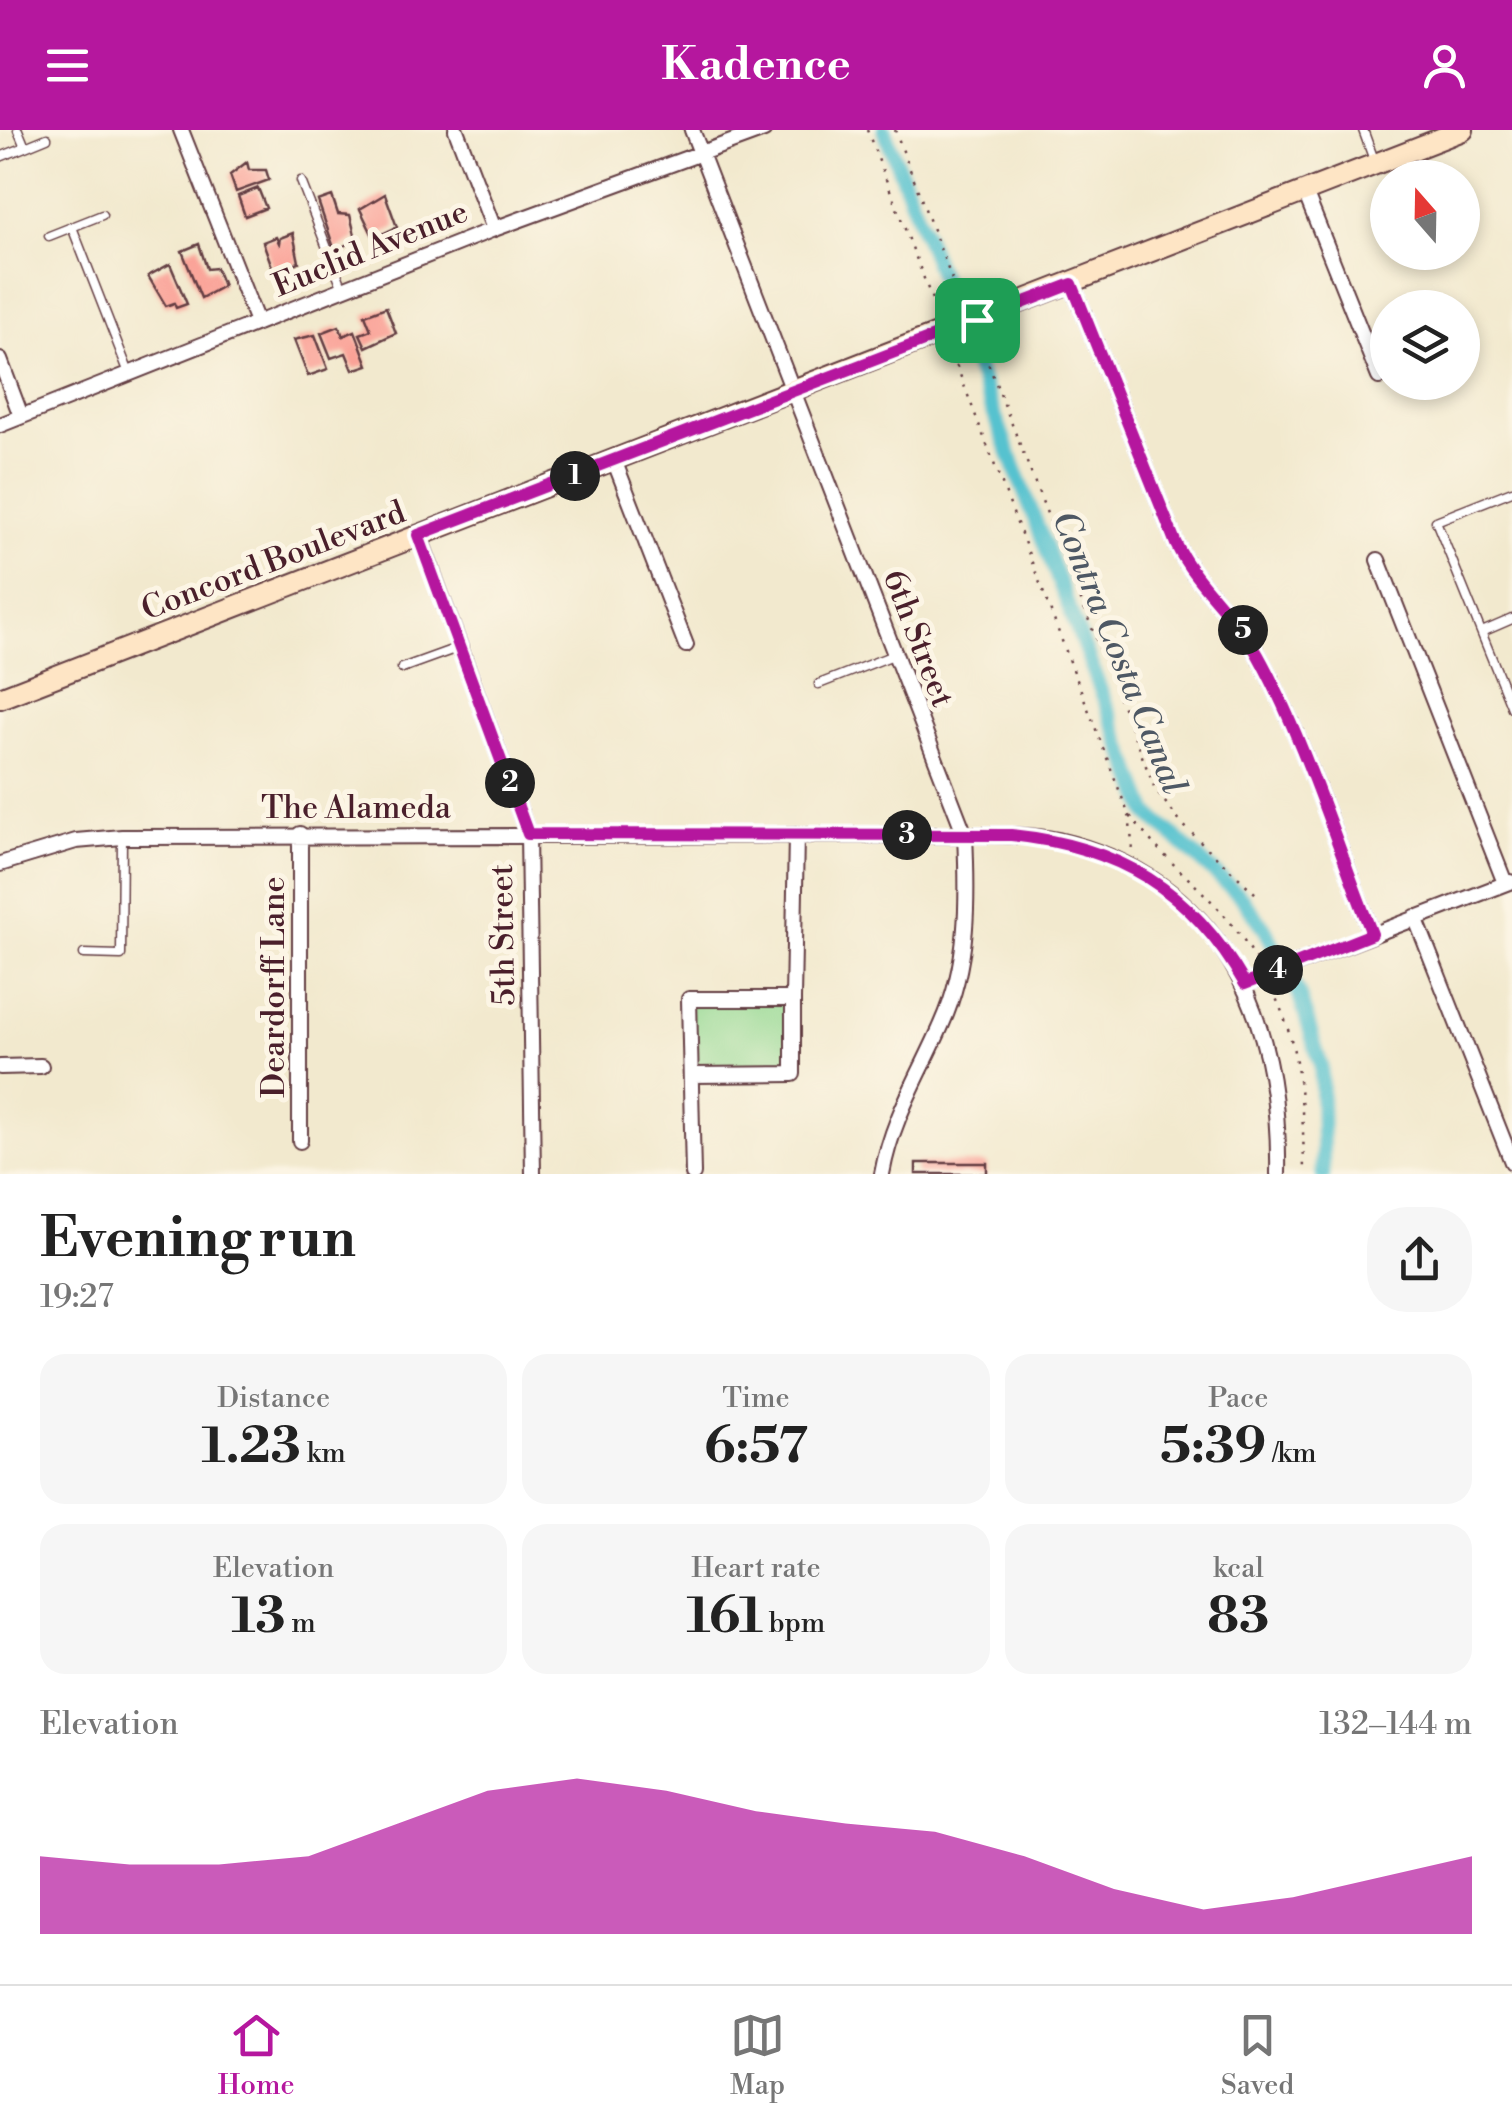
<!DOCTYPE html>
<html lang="en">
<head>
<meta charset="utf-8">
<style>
  :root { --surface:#fff; --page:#f6f6f6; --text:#222; --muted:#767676; --line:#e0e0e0; --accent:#b5179e }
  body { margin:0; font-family:"Libre Bodoni",serif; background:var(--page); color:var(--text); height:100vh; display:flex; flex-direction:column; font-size:38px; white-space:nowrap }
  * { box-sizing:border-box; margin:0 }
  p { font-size:32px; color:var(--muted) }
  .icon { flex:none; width:55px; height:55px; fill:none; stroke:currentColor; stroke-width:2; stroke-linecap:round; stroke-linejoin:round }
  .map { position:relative; height:1044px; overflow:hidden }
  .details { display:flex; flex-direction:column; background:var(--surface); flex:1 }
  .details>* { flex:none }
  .needle { width:65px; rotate:340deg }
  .tools { position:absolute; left:1370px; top:30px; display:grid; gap:20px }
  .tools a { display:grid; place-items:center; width:110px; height:110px; border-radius:50%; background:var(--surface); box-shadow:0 5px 15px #0003; font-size:50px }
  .pin { position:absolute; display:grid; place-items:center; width:85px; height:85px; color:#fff; margin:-42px; border-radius:20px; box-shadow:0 5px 15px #0006 }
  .km { position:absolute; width:50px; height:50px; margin:-25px; border-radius:50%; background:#222; color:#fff; font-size:28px; line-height:50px; text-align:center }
  .round { display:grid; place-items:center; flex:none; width:105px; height:105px; border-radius:40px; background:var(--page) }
  .head { display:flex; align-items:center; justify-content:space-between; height:170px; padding:0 40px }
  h1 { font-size:55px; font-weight:800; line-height:75px }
  .metrics { display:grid; grid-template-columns:repeat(3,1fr); gap:15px; height:170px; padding:10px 40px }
  .metrics div { display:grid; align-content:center; border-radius:25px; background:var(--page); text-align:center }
  .metrics b { font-size:50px; font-weight:800 }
  .metrics small { font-size:28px; font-weight:400 }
  .metrics p { font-size:28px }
  .chart { height:280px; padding:20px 40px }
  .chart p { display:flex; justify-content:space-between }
  .chart svg { width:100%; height:180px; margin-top:10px; fill:var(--accent); opacity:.7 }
  header { display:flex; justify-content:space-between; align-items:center; height:130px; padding:0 40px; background:var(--accent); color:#fff; font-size:45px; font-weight:800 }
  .tabs { display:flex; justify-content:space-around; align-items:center; height:140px; border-top:2px solid var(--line); background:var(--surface); font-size:28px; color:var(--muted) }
  .tabs a { display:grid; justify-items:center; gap:5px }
  .tabs .selected { color:var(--accent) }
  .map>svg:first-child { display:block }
</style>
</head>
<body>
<header><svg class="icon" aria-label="menu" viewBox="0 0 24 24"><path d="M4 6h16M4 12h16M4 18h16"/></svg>Kadence<svg class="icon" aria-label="person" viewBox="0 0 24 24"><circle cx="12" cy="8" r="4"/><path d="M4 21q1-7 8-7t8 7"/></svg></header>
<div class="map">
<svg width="1512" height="1044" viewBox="0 0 1512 1044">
  <rect width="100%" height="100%" fill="#fcf5e5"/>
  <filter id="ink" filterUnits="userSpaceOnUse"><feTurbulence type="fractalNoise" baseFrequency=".01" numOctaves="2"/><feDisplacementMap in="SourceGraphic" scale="20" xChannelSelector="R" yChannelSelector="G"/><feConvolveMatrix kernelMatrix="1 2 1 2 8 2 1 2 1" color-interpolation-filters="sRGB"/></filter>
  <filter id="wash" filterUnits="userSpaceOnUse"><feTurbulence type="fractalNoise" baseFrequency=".0048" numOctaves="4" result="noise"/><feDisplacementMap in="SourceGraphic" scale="40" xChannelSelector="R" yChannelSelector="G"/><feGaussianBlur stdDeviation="2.25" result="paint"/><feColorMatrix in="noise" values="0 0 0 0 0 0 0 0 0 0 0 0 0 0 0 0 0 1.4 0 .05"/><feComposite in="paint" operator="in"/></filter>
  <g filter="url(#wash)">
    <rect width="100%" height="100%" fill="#f2e9ce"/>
    <path fill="#93d891" stroke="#6e7c5e" stroke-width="2.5" d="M689,869h104v75l-101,1z"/>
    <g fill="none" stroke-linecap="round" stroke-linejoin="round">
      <path stroke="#56c2cf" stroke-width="15" d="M884,0l67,173
        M968,216l180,467 93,84 23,30 35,67 22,72 2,108"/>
    </g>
    <g id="blocks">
      <path fill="#faa297" d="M247,32l2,8h17l3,10 -33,12 -6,-17z
        M258,58l8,20 -21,8 -7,-20z
        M385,64l12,33 -23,11 -14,-29z
        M332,66l6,18 12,1 6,24 -21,12 -17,-50z
        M293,103l6,29 -25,10 -11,-30 13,-5 3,6 1,-5z
        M199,114l8,25 9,-1 7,18 -22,12 -19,-47z
        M170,134l17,40 -11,4 -2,-5 -8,3 -18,-30z
        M386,177l10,26 -30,14 -6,-13 11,-4 -6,-15z
        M339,196l4,10 12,-5 13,34 -15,5 -7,-17 -15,5 -10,-25z
        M315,205l13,34 -20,7 -14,-36z
        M916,1033h71v11h-71z"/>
    </g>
  </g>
  <g filter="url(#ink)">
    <use href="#blocks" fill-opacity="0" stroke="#633d43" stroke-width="2.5"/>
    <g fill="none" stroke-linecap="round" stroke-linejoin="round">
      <defs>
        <path id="lane" d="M1363,0l11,30
          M25,17l22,-9
          M0,27l25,-10 -7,-17
          M301,51l42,108
          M72,97l57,146
          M49,106l53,-21
          M1512,361l-76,30 76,187
          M1482,502l30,-13
          M402,538l58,-21
          M819,554l77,-30
          M84,824l37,1 1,-118"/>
        <path id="street" d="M181,0l76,192
          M456,0l38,99
          M692,0l273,705c3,64 4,129 -23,189 -22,51 -50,94 -60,150
          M1305,62l74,185
          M1072,154l104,260c21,43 59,70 82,111 46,83 79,190 114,279
          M0,230l21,56
          M0,295l494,-196 270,-99
          M614,330l72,185
          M419,405l109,299 5,340
          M1378,430l127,323
          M300,704v307
          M0,734l76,-23 46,-4 843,-2c31,0 63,-1 93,5 165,38 223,178 220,334
          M1415,787l97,245
          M1245,854l265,-102
          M0,937l41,-1
          M692,945l101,-1v-75
          M693,1044l-4,-175h104l3,-164"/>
        <path id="secondary" d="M0,568l1463,-568"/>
      </defs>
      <use href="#lane" stroke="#633d43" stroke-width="11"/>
      <use href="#street" stroke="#633d43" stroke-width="18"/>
      <use href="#secondary" stroke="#633d43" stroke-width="24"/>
      <path stroke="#633d43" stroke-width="2.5" stroke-dasharray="2.5 8" stroke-linecap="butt" d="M867,0l71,185
        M895,0l67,176
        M977,205l178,454 26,34 77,73
        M949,216l179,467c42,58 96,86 131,152
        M1129,685l4,36
        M1272,860c30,58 31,119 32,184"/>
      <use href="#lane" stroke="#fff" stroke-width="8"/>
      <use href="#street" stroke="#fff" stroke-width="14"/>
      <use href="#secondary" stroke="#fee5c5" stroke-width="20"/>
    </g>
  </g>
  <g fill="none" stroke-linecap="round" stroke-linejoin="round" filter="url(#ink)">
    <defs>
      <path id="route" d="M1072,154l104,260c21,43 59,70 82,111 45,81 79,191 114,279l-127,50c-54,-95 -127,-138 -234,-149l-483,-1 -110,-299z"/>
    </defs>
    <use href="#route" stroke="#fff" stroke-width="20"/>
    <use href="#route" stroke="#b5179e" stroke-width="12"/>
  </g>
  <g text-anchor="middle" stroke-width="10" stroke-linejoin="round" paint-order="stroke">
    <g font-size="32" fill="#4a1f2b" stroke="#fcf5e5">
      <text transform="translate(370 118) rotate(-22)" y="11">Euclid Avenue</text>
      <text transform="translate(273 430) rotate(-21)" y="11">Concord Boulevard</text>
      <text transform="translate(919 508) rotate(69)" y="11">6th Street</text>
      <text x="356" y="688">The Alameda</text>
      <text transform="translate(502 805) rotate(-91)" y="11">5th Street</text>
      <text transform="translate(273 857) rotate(-90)" y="11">Deardorff Lane</text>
    </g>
    <g font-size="35" font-style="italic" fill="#4e5864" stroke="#fcf5e5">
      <text transform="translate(1120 522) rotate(68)" y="12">Contra Costa Canal</text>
    </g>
  </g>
</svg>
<div class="tools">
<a><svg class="needle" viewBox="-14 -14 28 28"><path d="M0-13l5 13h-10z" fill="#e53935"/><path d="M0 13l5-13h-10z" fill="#767676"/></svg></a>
<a><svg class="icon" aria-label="layers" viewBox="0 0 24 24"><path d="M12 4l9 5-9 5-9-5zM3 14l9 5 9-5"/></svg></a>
</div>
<div class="pin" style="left:977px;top:190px;background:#1e9e55"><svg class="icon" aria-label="arrive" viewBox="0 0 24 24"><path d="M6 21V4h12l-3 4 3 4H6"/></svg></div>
<b class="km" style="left:575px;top:346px">1</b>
<b class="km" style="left:510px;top:653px">2</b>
<b class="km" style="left:907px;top:705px">3</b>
<b class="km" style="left:1278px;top:840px">4</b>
<b class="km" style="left:1243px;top:500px">5</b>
</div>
<section class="details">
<div class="head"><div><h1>Evening run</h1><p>19:27</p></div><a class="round"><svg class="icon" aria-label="share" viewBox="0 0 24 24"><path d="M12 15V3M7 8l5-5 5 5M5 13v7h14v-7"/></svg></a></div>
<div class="metrics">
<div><p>Distance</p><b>1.23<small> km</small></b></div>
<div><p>Time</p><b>6:57</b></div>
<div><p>Pace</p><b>5:39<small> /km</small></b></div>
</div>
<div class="metrics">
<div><p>Elevation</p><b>13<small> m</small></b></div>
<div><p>Heart rate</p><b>161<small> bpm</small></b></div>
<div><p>kcal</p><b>83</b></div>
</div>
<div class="chart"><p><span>Elevation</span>132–144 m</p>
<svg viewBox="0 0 160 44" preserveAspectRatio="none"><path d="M0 44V25L10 27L20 27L30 25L40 17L50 9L60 6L70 9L80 14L90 17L100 19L110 25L120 33L130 38L140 35L150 30L160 25V44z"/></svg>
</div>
</section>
<nav class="tabs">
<a class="selected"><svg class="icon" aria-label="home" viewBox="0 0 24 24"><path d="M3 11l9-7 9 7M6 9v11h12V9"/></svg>Home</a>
<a><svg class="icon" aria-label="map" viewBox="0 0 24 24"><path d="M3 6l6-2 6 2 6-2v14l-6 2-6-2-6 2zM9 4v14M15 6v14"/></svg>Map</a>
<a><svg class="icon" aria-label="saved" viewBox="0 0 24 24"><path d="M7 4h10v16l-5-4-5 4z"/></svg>Saved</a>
</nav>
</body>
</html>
